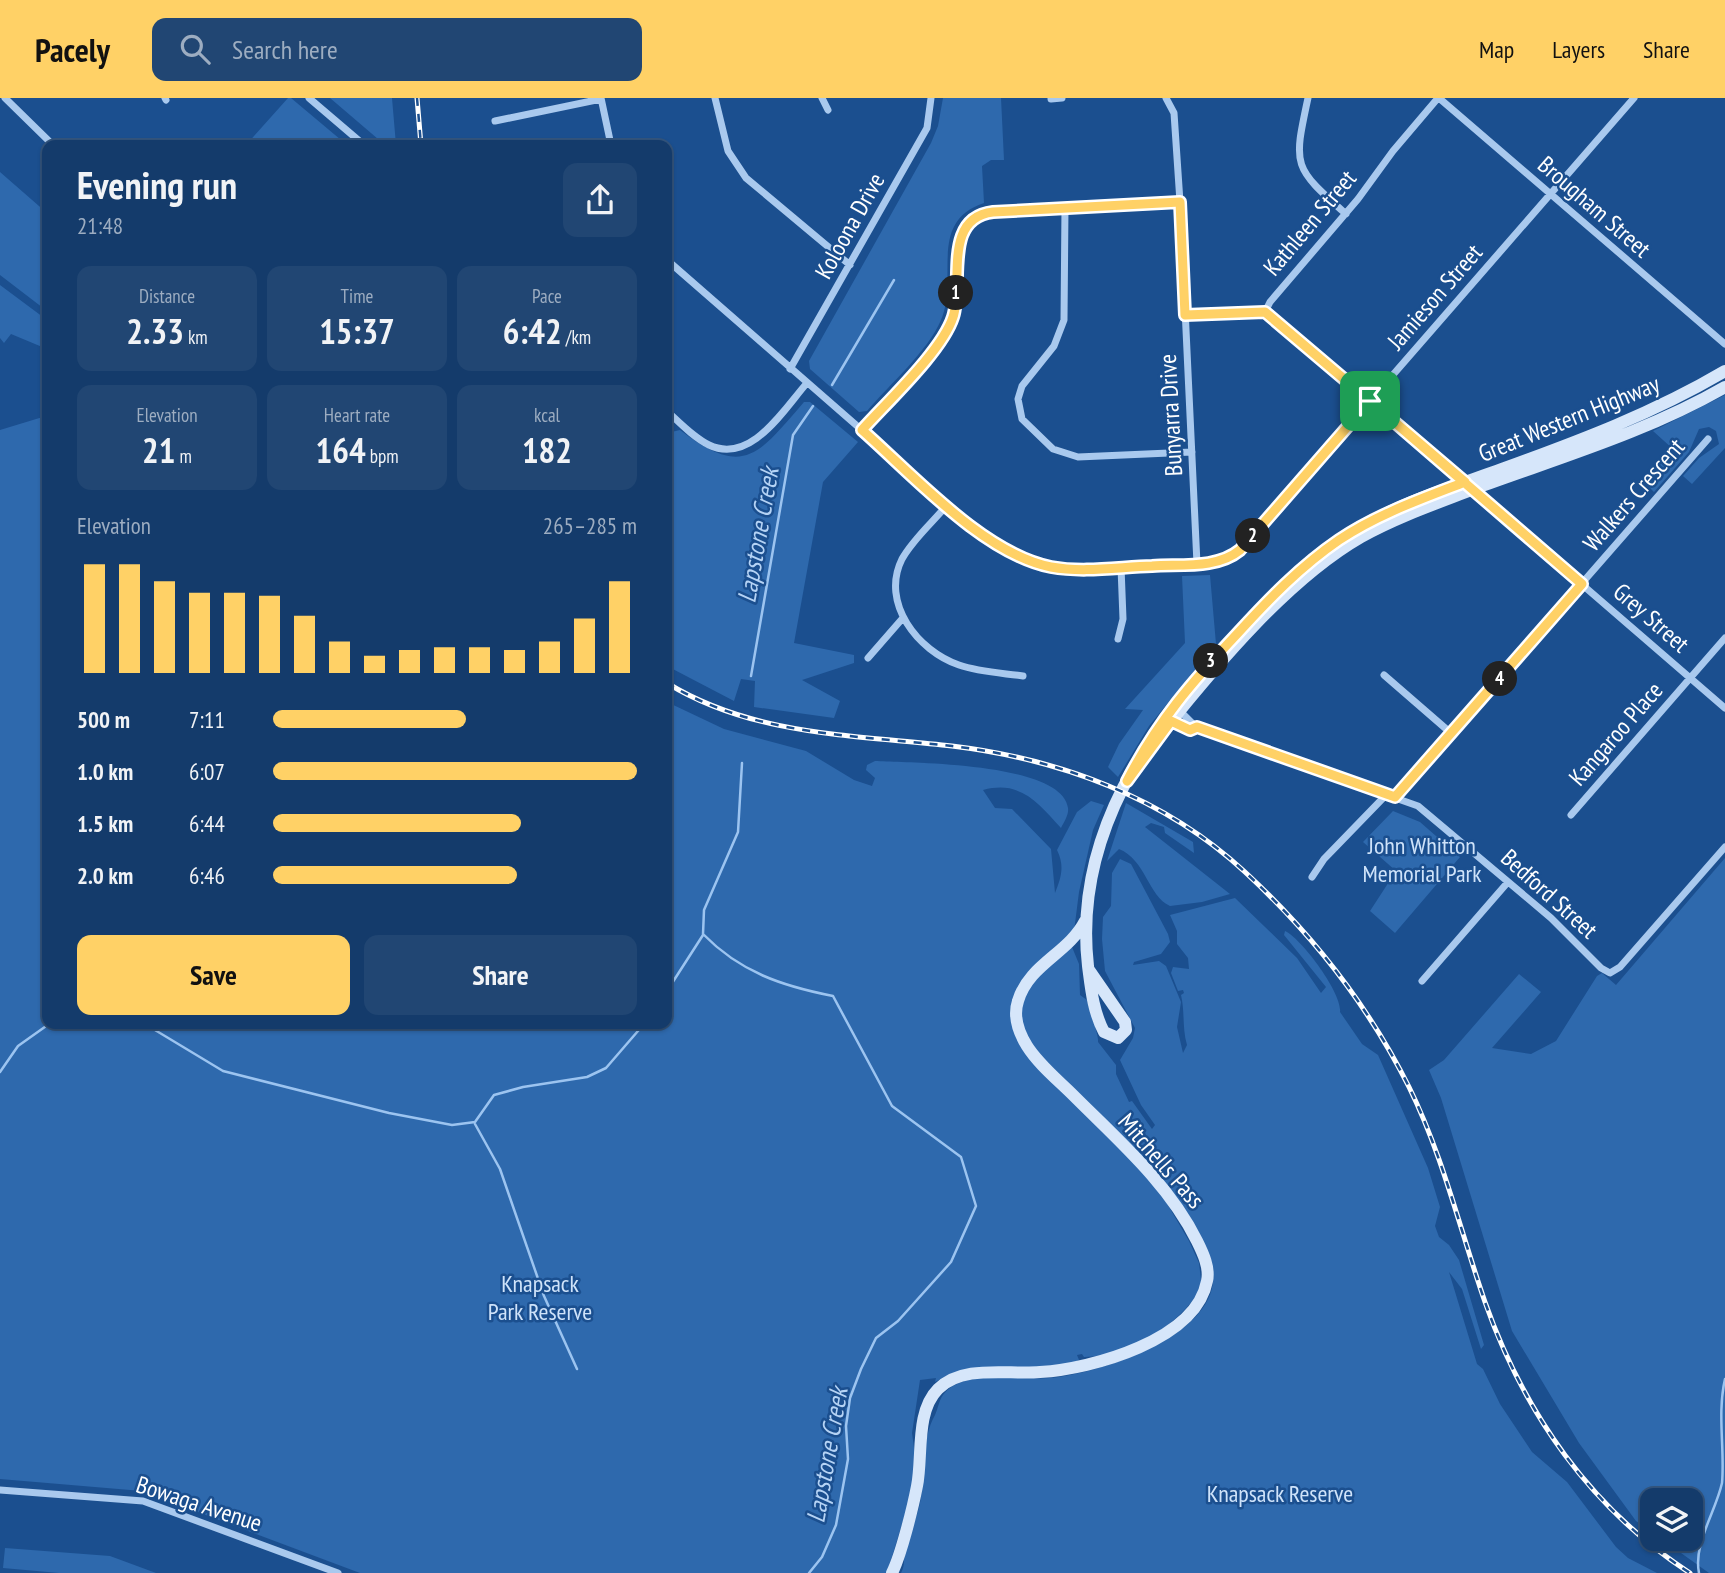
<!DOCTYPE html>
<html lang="en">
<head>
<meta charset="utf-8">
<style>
  :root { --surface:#143b6b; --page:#214673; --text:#f1f3f6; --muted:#9dadc1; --line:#33557e; --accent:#ffd166 }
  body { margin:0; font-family:"PT Sans Narrow",sans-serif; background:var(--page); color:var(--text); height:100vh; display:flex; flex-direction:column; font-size:26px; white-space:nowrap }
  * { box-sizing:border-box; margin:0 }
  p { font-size:23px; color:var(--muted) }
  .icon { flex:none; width:38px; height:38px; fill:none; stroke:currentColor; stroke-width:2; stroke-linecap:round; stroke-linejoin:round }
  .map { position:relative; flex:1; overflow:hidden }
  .sheet { position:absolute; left:42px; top:42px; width:630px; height:889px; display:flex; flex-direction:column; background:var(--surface); border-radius:14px; box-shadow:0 2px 5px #0004,0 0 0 2px var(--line) }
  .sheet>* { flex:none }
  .buttons { position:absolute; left:1640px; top:1390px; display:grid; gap:14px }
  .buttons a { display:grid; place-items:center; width:63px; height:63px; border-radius:14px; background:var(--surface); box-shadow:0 2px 5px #0004,0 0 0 2px var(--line); font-size:35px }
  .pin { position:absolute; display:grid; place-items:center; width:60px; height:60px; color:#fff; margin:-30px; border-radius:14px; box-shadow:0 4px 10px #0006 }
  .km { position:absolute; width:35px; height:35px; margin:-18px; border-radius:50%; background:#222; color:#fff; font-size:19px; line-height:35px; text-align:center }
  .round { display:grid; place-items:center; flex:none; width:74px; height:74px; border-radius:14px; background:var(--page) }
  .headline { display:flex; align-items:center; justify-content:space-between; height:119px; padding:0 35px }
  h1 { font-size:38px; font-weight:700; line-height:52px }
  .figures { display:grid; grid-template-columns:repeat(3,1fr); gap:10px; height:119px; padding:7px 35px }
  .figures div { display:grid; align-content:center; border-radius:14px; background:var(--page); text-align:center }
  .figures b { font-size:35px; font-weight:700 }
  .figures small { font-size:19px; font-weight:400 }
  .figures p { font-size:19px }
  .chart { height:196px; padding:14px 35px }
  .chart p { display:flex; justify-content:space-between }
  .chart svg { width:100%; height:126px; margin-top:7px; stroke:var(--accent); stroke-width:6 }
  .action { display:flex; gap:14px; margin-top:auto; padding:14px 35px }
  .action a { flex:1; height:80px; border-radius:14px; background:var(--accent); color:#111; font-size:28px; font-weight:700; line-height:80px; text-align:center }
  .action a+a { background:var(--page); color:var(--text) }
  ul { padding:0 35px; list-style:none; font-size:23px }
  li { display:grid; grid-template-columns:112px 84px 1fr; align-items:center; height:52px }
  li i { height:18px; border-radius:9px; background:var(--accent) }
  header { display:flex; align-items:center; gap:42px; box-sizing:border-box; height:98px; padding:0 35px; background:var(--accent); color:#111 }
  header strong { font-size:33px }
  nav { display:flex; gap:38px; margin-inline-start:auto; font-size:24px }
  .search { width:490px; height:63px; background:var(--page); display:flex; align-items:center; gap:18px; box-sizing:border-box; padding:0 24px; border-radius:14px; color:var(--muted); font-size:26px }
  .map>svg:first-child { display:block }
</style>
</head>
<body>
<header>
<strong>Pacely</strong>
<div class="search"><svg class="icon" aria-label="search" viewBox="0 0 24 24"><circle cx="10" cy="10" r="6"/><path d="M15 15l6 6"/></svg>Search here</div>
<nav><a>Map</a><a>Layers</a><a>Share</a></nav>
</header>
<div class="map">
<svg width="1725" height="1475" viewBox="0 0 1725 1475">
  <rect width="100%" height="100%" fill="#1b4f8f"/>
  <path fill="#2e69ad" d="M288,0h3l56,47h-101z
    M330,0h62l4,47h-11z
    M943,0h58l3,62h-13l-9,6 2,37c-57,19 -25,76 -43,117 -13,31 -52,65 -74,91l-8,1 -49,-43 -1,-8 122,-218 7,-17z
    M0,74l47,41v98l-47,-36z
    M0,187l47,35v29l-36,-15 -7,9 -4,-5z
    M1725,297v53l-33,36 -9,-8 16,-18 20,-14 -3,-13 -7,-4 -10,2 -10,23 -35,40 -9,-9 28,-34 -20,-18z
    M804,304h6l48,40 -35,40 -29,161 60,12v8l-52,17 38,21 -6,17 -80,-11 1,-26 -14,-2 -7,22 -67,-35v-233l13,-3c64,49 78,25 124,-28z
    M46,318l1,608h620v-189l7,-9 -7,-7v-117l57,27 82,22 48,29 18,6 3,-8 -9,-8 1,-5 8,-4c35,2 187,1 193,47 1,7 -4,14 -7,20 -23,-25 -40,-48 -78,-38l12,18 17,1 39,40 4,44c6,-15 10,-27 2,-43l20,-38 14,-11 13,4 -11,25 -14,62 -7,55 7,17 1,31 7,5c2,9 12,35 11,42l18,23v9l13,28 3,-1 20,28 3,-4 -14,-20 -21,-45 13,-22 2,-10 -30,-57 -3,-32 1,-22 8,-11 1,-33 8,-14 11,5 37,70 2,8 -9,12 -27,8 -1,3 26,-4 7,5 15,36 -4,25 6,26 4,-8c-5,-17 -2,-33 -6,-50l3,-2 -1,-3 -5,1 -7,-18 2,-6 16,2 -1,-11 -11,-14v-13l-7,-16 65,-17 62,60 24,35 5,-6 -42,-52 1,-4c16,7 58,63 55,81l22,32 16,11 50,113 12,39 -5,19 4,11 10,8 10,15 25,85 -3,4 -19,-60 -13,-17 28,92 6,5 17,35 32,48 35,30 49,65 12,11 29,15h-756c5,-9 2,-16 4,-25 5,-17 14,-34 16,-51 5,-28 0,-57 14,-82 3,-6 4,-15 8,-20 19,-27 78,-14 107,-17 48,-4 181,-46 161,-113 -5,-16 -37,-54 -49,-70l27,46 10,22 3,25c-25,38 -71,68 -118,69l-2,-3 -5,1 2,5 -12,5 -121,11 -11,6 1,-4 -16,2 -8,53 3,22 -4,40 -24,78h-527l-218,-82 -142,-12v-1049z
    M1210,477l6,69 -67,82 -31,51 -10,-10 11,-23 24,-34 -18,-1 60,-66 -3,-67z
    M1126,705l67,39 1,11 -29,-20 -1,-6 -13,-4 -6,4 85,67 -28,8 -32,4c-22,-10 -24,-46 -51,-57l-12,12z
    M1393,713l27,11 40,35 -65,76 -25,-22 26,-40 -33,-29z
    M1725,760v715h-16l-49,-35h30v-38h-38v32l-16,-11 -57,-78 -67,-112 -71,-233 -12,-28 15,-10 75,-86 22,18 -49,56 39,6 25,-13 41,-65 5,-3 14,12z
    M5,1450l105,8 46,17h-97l-56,-5z"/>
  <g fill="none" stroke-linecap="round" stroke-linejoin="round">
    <path stroke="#9cc4f0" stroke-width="2.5" d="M832,287l62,-105
      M751,578l42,-241 20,-29
      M742,665l-4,69 -34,78 -1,24c37,38 79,52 130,62l59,110 69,51 15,49 -25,56 -53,59 -22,17 -15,31 -11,29 -4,28 2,33 -12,66 -14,32 -13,16
      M667,893l36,-56
      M145,926l78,47 166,42 63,12 23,-3 19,-27 29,-8 64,-10 19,-9 38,-44
      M0,974l18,-26 31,-22
      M475,1026l25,45 44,127 33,73
      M1699,1475c-6,-29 17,-62 23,-90 3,-33 -5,-70 3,-104"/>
    <path stroke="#a9c9ee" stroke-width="7" d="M5,0l48,47
      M165,0l1,2
      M309,0l55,47
      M601,0l10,47
      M715,0l13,53 18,27 104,87
      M822,0l6,12
      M1166,0l8,15 6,89 17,362
      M1308,0c-15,69 -15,69 38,116
      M1439,0l286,246
      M1051,1l11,-1
      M495,23l106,-22
      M1065,110l-1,112 -10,26 -32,40 -4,13 4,20 31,30 25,8 114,-5
      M667,162l315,275c47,36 95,34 151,32 28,-2 55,-3 83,-5l17,-7 17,-16 384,-441
      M1265,214l5,-10 88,-103 35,-48 45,-53
      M1185,217l72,-4 13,4 455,393
      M790,271l137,-241 4,-30
      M667,313c13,12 26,26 42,34 42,20 75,-36 98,-62
      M862,332c25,-28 79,-79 91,-113 10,-32 -11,-100 40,-105l187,-10
      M947,407c-14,17 -34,34 -45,54 -22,44 16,92 57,106 20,7 43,8 64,11
      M1118,541l5,-20 -2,-52
      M868,560l34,-39
      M1384,577l68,59
      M1180,613l17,17 221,78 133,112 50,50 9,5 10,-6 105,-120
      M1169,622l21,10 7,-2
      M1395,699l313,-358
      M1571,717l154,-177
      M1312,779l12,-18 63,-65
      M1422,883l86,-99
      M0,1392l143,11 195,72"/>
    <path stroke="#d6e6fa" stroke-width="12" d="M1164,632c53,-66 124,-151 197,-193 36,-20 74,-33 113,-48 84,-31 173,-57 251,-102
      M1089,872l36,52 1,8 -8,8 -14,-6c-11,-21 -13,-43 -16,-66 -15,-131 61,-237 145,-328 42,-45 83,-86 137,-116 41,-23 88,-37 132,-53 77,-28 152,-56 223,-98
      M892,1475c9,-18 21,-66 25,-87 6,-29 -2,-74 21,-97 25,-25 70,-14 102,-17 52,-3 156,-32 167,-91 3,-13 -4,-28 -10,-40 -28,-57 -79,-101 -123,-145 -16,-16 -35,-31 -47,-50 -8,-13 -14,-30 -9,-45 11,-37 50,-47 67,-80"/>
    <defs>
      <path id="rail" d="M417,0l4,47
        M667,585c86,53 188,52 285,63 107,13 212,51 293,126 67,62 123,133 164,215 34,69 51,143 76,215 39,111 106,207 205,271"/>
    </defs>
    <use href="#rail" stroke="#fff" stroke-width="5"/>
    <use href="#rail" stroke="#1b4f8f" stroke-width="2.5" stroke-dasharray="8" stroke-linecap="butt"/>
  </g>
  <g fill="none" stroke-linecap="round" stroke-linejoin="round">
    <defs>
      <path id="route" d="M1370,303l-105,-89 -80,3 -5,-113 -187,10c-51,6 -29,72 -40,105 -11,34 -66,85 -91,113 51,45 122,124 189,137 33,6 68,0 101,-1 29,-2 65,3 88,-16l130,-149 95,81c-44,17 -87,32 -126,58 -38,26 -70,59 -101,93 -46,49 -80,88 -111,148l44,-60 19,9 7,-3 198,70 187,-213 -212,-183"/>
    </defs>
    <use href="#route" stroke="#fff" stroke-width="14"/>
    <use href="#route" stroke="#ffd166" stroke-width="9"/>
  </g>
  <g text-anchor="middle" stroke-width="5" stroke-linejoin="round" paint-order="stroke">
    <g font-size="24" fill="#fff" stroke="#1b4f8f">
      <text transform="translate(1594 109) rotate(41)" y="8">Brougham Street</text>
      <text transform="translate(1310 125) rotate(-50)" y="8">Kathleen Street</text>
      <text transform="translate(850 128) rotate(-61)" y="8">Koloona Drive</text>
      <text transform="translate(1435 199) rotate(-49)" y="8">Jamieson Street</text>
      <text transform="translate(1171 317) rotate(-93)" y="8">Bunyarra Drive</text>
      <text transform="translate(1569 321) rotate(-22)" y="8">Great Western Highway</text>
      <text transform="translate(1634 397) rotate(-49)" y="8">Walkers Crescent</text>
      <text transform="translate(1651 520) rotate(41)" y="8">Grey Street</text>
      <text transform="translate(1616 636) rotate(-49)" y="8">Kangaroo Place</text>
      <text transform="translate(1549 796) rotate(42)" y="8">Bedford Street</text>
      <text transform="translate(1161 1063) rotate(49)" y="8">Mitchells Pass</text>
      <text transform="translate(199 1406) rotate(18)" y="8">Bowaga Avenue</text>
    </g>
    <g font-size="24" fill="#cfe3fa" stroke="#1b4f8f">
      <text x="1422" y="756">John Whitton<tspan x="1422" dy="28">Memorial Park</tspan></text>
      <text x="540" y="1194">Knapsack<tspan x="540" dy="28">Park Reserve</tspan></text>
      <text x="1280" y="1404">Knapsack Reserve</text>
    </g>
    <g font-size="26" font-style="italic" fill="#b5d3f5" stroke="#1b4f8f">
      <text transform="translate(758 437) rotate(-80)" y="9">Lapstone Creek</text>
      <text transform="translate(827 1357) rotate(-80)" y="9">Lapstone Creek</text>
    </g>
  </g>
</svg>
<div class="buttons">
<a><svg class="icon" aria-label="layers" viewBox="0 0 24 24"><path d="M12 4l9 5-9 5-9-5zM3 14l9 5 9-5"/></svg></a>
</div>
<div class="pin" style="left:1370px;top:303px;background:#1e9e55"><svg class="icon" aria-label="arrive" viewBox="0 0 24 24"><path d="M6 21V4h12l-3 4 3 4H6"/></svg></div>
<b class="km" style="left:956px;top:195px">1</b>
<b class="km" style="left:1253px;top:438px">2</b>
<b class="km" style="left:1211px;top:563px">3</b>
<b class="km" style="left:1500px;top:581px">4</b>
<section class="sheet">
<div class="headline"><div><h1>Evening run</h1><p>21:48</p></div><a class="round"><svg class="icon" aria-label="share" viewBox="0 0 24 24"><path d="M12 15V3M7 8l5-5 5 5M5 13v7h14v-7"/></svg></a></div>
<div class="figures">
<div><p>Distance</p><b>2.33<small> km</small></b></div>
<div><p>Time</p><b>15:37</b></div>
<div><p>Pace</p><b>6:42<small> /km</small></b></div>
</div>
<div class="figures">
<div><p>Elevation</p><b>21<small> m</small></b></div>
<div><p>Heart rate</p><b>164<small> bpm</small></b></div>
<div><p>kcal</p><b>182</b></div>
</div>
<div class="chart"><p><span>Elevation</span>265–285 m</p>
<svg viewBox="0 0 160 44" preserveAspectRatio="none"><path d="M5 44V6M15 44V6M25 44V12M35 44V16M45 44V16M55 44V17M65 44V24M75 44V33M85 44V38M95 44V36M105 44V35M115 44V35M125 44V36M135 44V33M145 44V25M155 44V12"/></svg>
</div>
<ul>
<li><b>500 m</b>7:11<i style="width:53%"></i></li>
<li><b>1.0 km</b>6:07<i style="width:100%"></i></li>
<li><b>1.5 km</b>6:44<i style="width:68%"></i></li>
<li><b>2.0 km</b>6:46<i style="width:67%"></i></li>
</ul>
<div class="action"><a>Save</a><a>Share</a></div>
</section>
</div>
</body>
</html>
